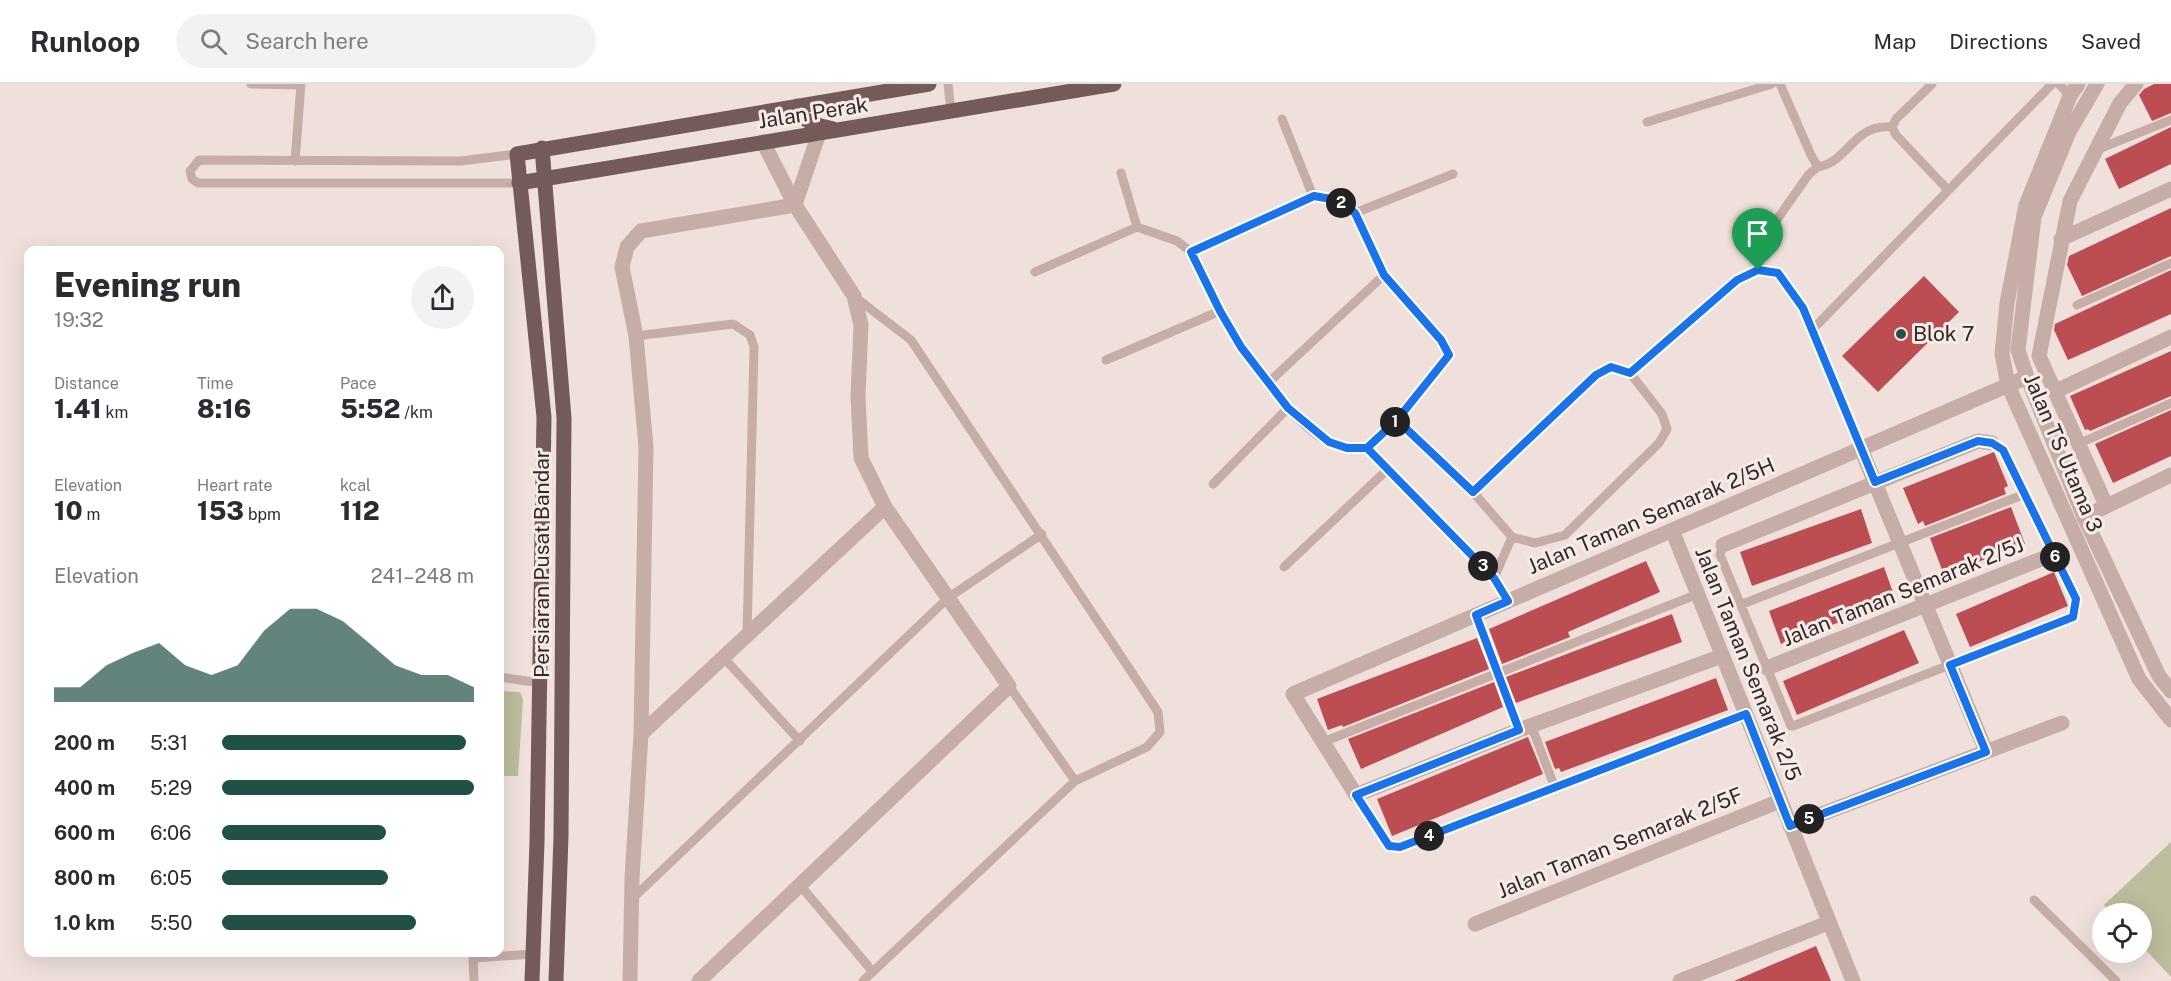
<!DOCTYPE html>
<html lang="en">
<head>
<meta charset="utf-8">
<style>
  :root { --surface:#fff; --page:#f2f2f3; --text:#2b2b33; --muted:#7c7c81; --line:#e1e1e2; --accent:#215146 }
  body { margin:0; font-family:"Public Sans",sans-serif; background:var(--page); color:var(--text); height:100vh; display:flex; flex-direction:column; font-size:22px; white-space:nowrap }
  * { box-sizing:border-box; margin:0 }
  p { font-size:20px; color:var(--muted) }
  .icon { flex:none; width:33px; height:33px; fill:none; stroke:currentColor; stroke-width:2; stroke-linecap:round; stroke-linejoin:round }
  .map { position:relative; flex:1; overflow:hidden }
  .sheet { position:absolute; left:24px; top:162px; width:480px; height:711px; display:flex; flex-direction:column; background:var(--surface); border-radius:12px; box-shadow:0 6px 24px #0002 }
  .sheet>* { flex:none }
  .buttons { position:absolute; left:2092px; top:819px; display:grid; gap:12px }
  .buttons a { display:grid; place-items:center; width:60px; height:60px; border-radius:50%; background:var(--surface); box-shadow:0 6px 24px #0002; font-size:30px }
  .pin { position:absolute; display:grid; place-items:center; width:51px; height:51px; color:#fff; margin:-62px -26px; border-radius:50% 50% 50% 0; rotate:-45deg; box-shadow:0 0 6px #0007 }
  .pin .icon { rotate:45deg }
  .km { position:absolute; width:30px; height:30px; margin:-15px; border-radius:50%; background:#222; color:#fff; font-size:16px; line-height:30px; text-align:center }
  .round { display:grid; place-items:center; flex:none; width:63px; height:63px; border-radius:32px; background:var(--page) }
  .overview { display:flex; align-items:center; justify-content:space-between; height:102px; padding:0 30px }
  h1 { font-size:33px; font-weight:800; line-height:45px }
  .stats { display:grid; grid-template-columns:repeat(3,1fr); gap:9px; height:102px; padding:6px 30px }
  .stats div { display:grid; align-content:center }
  .stats b { font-size:26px; font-weight:800 }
  .stats small { font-size:16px; font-weight:400 }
  .stats p { font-size:16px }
  .chart { height:168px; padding:12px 30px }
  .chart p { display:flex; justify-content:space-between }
  .chart svg { width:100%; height:108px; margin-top:6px; fill:var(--accent); opacity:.7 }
  ul { padding:0 30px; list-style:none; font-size:20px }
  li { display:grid; grid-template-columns:96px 72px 1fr; align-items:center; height:45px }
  li i { height:15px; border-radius:8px; background:var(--accent) }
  header { display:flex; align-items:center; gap:36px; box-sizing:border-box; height:84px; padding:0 30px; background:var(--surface); border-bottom:2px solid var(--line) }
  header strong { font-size:28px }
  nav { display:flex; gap:33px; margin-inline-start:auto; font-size:21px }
  .search { width:420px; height:54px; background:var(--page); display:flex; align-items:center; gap:15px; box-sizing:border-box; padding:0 21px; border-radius:33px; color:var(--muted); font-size:22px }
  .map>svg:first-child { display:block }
</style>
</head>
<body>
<header>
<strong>Runloop</strong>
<div class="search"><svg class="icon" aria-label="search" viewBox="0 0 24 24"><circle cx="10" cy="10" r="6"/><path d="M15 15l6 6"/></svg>Search here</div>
<nav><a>Map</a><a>Directions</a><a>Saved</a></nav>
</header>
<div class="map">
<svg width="2171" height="897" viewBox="0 0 2171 897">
  <rect width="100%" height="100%" fill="#efe0db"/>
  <path fill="#bbbd9c" d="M500,607l20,1 3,7 -5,77h-18z
    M2171,758v135l-29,-31v-32l-31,-1 -7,-8z"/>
  <path fill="#bb4d53" d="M2154,0h17v29l-19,8 -13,-26 5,-6z
    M2171,43v37l-52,25 -14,-30z
    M2171,124v48l-89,40 -15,-31 2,-9z
    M2171,186v44l-103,46 -14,-30 1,-6z
    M1924,192l35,36 -81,80 -36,-36z
    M2171,267v45l-81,35 -2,-2 -3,1 -15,-34z
    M2171,326v46l-58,27 -18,-39z
    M1994,368l14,34 -4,2 2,6 -81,32 -2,-5 -5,3 -15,-36z
    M2011,423l14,37 -81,31 -14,-37z
    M1861,425l11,34 -120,43 -12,-34z
    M1646,477l14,31 -92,40 2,5 -68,27 -13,-35z
    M1884,483l12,34 -115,43 -12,-33z
    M2054,488l14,34 -98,41 -14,-33z
    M1672,530l10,28 -166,61 -10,-26z
    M1904,546l15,33 -122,52 -14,-34z
    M1477,554l12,31 -146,58 -1,-2 -14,5 -11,-31z
    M1716,594l12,32 -167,62 -2,-4 -4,1 -10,-27z
    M1494,598l9,25 -142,62 -13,-30z
    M1528,653l15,37 -151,62 -15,-37z
    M1816,862l15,35h-97z"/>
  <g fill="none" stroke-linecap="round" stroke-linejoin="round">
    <path stroke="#c6ada8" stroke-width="9" d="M251,0l50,1
      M948,0l3,27
      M1780,0l31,71 7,12c32,-6 34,-43 74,-40
      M2059,0l11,12
      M1647,38l125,-38
      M1892,43l4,8 52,55
      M1892,43l4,-8 36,-35
      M2096,66l75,-30
      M517,70l-56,7 -262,-1 -9,11 2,8 6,4h321
      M295,77l6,-77
      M1121,89l16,54
      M1355,129l98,-39
      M1191,168l122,-56 -31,-77
      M1758,186l4,-29 47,-67 9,-7
      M1035,188l102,-45 40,14 14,11 29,59
      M855,213l56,43 247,372 2,20 -13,15 -72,34
      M2077,221l94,-42
      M1811,247l241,-247
      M636,252l97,-12 17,11 4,12 -7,288
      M1106,276l114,-49c23,39 69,112 110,132 12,6 24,5 37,5l30,-28 52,-65 -8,-15 -57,-65 -29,-62 -18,-13 -24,-4
      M1269,298l115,-107
      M1397,336l76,72 123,-117 15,-8 19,6 107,-92 21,-11 20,3 25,35 58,141
      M2078,360l93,-41
      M1367,364l127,130 14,23
      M1213,400l75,-76
      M1473,408l39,45 23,6 30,-8 94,-92 8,-14 -5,-15 -32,-41
      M1723,461l-3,10 71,171h2l280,-109 3,-8v-10l-73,-149 -11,-7
      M1284,483l104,-98
      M1494,494l18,-41
      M1740,521l285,-111
      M1476,531l43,115
      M723,573l77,84
      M500,593l40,6
      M1531,641l24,63
      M1323,658l375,-148
      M1356,711l33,51 11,1 346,-133
      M800,801l73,87
      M632,815l316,-301 94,-64
      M2034,816l82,81
      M473,868v6l60,-4
      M473,874l1,23
      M863,897l212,-200 -66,-95"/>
    <path stroke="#c6ada8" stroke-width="15" d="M795,121l24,-72
      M2061,155l110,-50
      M2056,307l115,-54
      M1861,365l125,302
      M2106,421l-67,-149 31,-155 50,-98 16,-19
      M2084,433l87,-42
      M1672,446l181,451
      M1723,461l255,-104 14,2
      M1722,572l-203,74 -163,65 -63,-101 734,-317
      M1767,584l287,-114
      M641,650l244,-227
      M1790,742l272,-103
      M1475,840l305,-123
      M630,897l2,-103 9,-144 5,-287 -10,-111 -14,-69 5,-20 14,-16 154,-26
      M699,897l310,-295 -124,-179 -24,-49 -3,-62 3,-71 -7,-29 -59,-91 -32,-63
      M1680,897l148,-58"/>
    <path stroke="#c6ada8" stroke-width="15" d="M2078,0l-8,12 -44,109 -19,98 -5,51 6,31 131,294 32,41
      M2097,0l-28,48 -35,85 -16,133 9,27 57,140 75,159 12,15"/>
    <path stroke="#745b5a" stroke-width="15" d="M797,22c4,17 21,19 36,23
      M542,64l22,270 -3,418 -5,145
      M519,99l595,-99
      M532,897l5,-139 7,-425 -27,-263 412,-70"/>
  </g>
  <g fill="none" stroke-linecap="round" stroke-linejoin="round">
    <defs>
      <path id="route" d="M1758,186l-21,10 -107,93 -19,-6 -15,8 -123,117 -76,-72 -30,28h-20l-18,-6 -41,-34 -47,-61 -21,-36 -29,-59 123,-56 23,4 18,13 29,62 57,65 8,15 -52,65 -30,28 127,130 14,23 -32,14 43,115 -163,65 33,51 11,1 346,-133 44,112 196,-74 -36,-87 123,-48 3,-18 -73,-149 -11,-7 -14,-2 -103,41 -72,-174 -25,-35 -20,-3"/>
    </defs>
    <use href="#route" stroke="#fff" stroke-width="12"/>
    <use href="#route" stroke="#1a73e8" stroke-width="8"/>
  </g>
  <circle fill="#215146" stroke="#f7ebe7" stroke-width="2" cx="1901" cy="250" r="6"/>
  <g text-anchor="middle" stroke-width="6" stroke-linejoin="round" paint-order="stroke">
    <g font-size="21" fill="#332828" stroke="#f7ebe7">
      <text transform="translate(813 29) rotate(-9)" y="7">Jalan Perak</text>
      <text transform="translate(2063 369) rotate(67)" y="7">Jalan TS Utama 3</text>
      <text transform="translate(1651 432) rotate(-23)" y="7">Jalan Taman Semarak 2/5H</text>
      <text transform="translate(542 480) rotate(-90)" y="7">Persiaran Pusat Bandar</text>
      <text transform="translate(1903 508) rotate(-22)" y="7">Jalan Taman Semarak 2/5J</text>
      <text transform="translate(1748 580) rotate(68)" y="7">Jalan Taman Semarak 2/5</text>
      <text transform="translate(1620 759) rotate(-22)" y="7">Jalan Taman Semarak 2/5F</text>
    </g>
    <g font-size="21" fill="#332828" stroke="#f7ebe7" text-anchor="start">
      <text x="1913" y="257">Blok 7</text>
    </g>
  </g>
</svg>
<div class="buttons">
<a><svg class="icon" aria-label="locate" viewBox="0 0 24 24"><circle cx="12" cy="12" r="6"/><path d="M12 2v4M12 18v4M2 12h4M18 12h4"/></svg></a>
</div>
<div class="pin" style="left:1758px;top:186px;background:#1e9e55"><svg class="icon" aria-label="arrive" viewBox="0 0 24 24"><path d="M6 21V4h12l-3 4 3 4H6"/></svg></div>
<b class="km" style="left:1395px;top:338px">1</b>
<b class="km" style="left:1341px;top:119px">2</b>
<b class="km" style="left:1483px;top:482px">3</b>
<b class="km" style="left:1429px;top:752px">4</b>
<b class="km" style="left:1809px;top:735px">5</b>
<b class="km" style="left:2055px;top:473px">6</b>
<section class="sheet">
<div class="overview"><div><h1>Evening run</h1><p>19:32</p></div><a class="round"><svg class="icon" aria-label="share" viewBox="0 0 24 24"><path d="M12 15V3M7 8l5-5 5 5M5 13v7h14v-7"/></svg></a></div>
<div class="stats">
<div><p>Distance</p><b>1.41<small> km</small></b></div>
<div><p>Time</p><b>8:16</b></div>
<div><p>Pace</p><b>5:52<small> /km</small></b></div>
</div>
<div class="stats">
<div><p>Elevation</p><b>10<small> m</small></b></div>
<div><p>Heart rate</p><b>153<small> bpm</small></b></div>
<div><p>kcal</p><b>112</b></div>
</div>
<div class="chart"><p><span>Elevation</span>241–248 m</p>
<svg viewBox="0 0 160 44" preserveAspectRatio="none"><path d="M0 44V38L10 38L20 29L30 24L40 20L50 29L60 33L70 29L80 15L90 6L100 6L110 11L120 20L130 29L140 33L150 33L160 38V44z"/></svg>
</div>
<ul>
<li><b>200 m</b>5:31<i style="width:97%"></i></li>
<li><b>400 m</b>5:29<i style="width:100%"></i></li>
<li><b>600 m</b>6:06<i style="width:65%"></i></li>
<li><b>800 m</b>6:05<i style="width:66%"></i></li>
<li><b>1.0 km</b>5:50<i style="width:77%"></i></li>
</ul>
</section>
</div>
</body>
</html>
